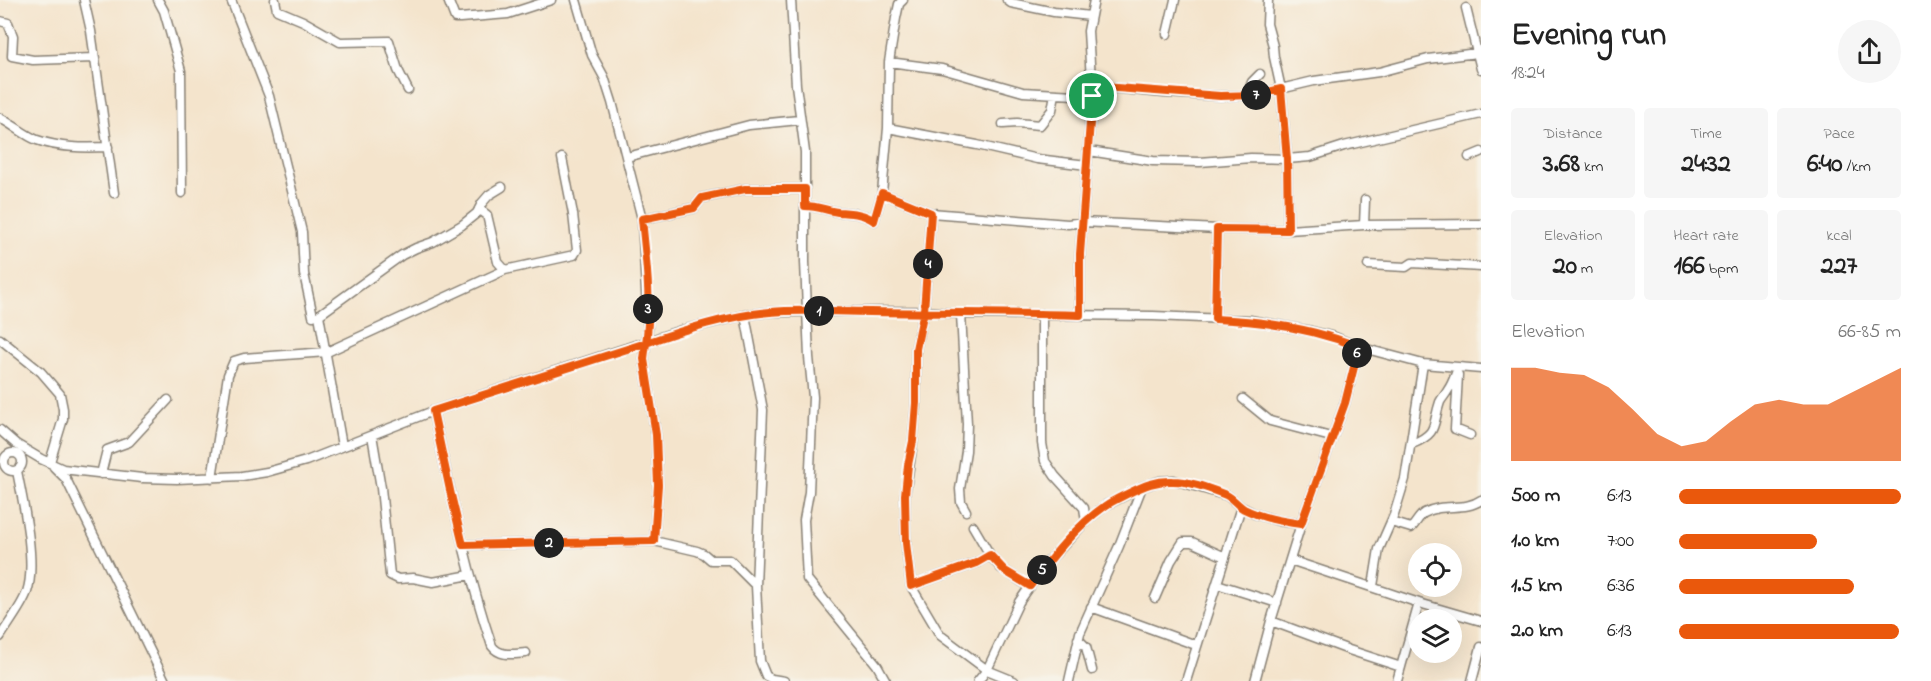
<!DOCTYPE html>
<html lang="en">
<head>
<meta charset="utf-8">
<style>
  :root { --surface:#fff; --page:#f6f6f6; --text:#222; --muted:#767676; --accent:#ea580c }
  body { margin:0; font-family:"Indie Flower",sans-serif; background:var(--page); color:var(--text); height:100vh; display:flex; flex-direction:column; font-size:22px; white-space:nowrap }
  * { box-sizing:border-box; margin:0 }
  p { font-size:20px; color:var(--muted) }
  .icon { flex:none; width:33px; height:33px; fill:none; stroke:currentColor; stroke-width:2; stroke-linecap:round; stroke-linejoin:round }
  .map { position:relative; flex:1; overflow:hidden }
  .panel { display:flex; flex-direction:column; background:var(--surface); width:450px }
  .panel>* { flex:none }
  .tools { position:absolute; left:1408px; top:543px; display:grid; gap:12px }
  .tools a { display:grid; place-items:center; width:54px; height:54px; border-radius:50%; background:var(--surface); box-shadow:0 6px 24px #0002; font-size:30px }
  .pin { position:absolute; display:grid; place-items:center; width:51px; height:51px; color:#fff; margin:-26px; border:3px solid #fff; border-radius:50%; box-shadow:0 2px 6px #0007 }
  .km { position:absolute; width:30px; height:30px; margin:-15px; border-radius:50%; background:#222; color:#fff; font-size:16px; line-height:30px; text-align:center }
  .round { display:grid; place-items:center; flex:none; width:63px; height:63px; border-radius:32px; background:var(--page) }
  .summary { display:flex; align-items:center; justify-content:space-between; height:102px; padding:0 30px }
  h1 { font-size:33px; font-weight:700; line-height:45px }
  .figures { display:grid; grid-template-columns:repeat(3,1fr); gap:9px; height:102px; padding:6px 30px }
  .figures div { display:grid; align-content:center; border-radius:6px; background:var(--page); text-align:center }
  .figures b { font-size:26px; font-weight:700 }
  .figures small { font-size:16px; font-weight:400 }
  .figures p { font-size:16px }
  .chart { height:168px; padding:12px 30px }
  .chart p { display:flex; justify-content:space-between }
  .chart svg { width:100%; height:108px; margin-top:6px; fill:var(--accent); opacity:.7 }
  ul { padding:0 30px; list-style:none; font-size:20px }
  li { display:grid; grid-template-columns:96px 72px 1fr; align-items:center; height:45px }
  li i { height:15px; border-radius:8px; background:var(--accent) }
  main { display:flex; flex:1; min-height:0 }
  .map>svg:first-child { display:block }
</style>
</head>
<body>
<main>
<div class="map">
<svg width="1481" height="681" viewBox="0 0 1481 681">
  <rect width="100%" height="100%" fill="#f7f3e8"/>
  <filter id="ink" filterUnits="userSpaceOnUse"><feTurbulence type="fractalNoise" baseFrequency=".0167" numOctaves="2"/><feDisplacementMap in="SourceGraphic" scale="12" xChannelSelector="R" yChannelSelector="G"/><feConvolveMatrix kernelMatrix="1 2 1 2 8 2 1 2 1" color-interpolation-filters="sRGB"/></filter>
  <filter id="wash" filterUnits="userSpaceOnUse"><feTurbulence type="fractalNoise" baseFrequency=".008" numOctaves="4" result="noise"/><feDisplacementMap in="SourceGraphic" scale="24" xChannelSelector="R" yChannelSelector="G"/><feGaussianBlur stdDeviation="1.35" result="paint"/><feColorMatrix in="noise" values="0 0 0 0 0 0 0 0 0 0 0 0 0 0 0 0 0 1.4 0 .05"/><feComposite in="paint" operator="in"/></filter>
  <g filter="url(#wash)">
    <rect width="100%" height="100%" fill="#f4e4cc"/>
  </g>
  <g filter="url(#ink)">
    <g fill="none" stroke-linecap="round" stroke-linejoin="round">
      <defs>
        <path id="minor" d="M84,0l7,31 23,162
          M158,0l6,11 17,60 1,122
          M231,0l38,96 33,136 2,42 9,42
          M275,0l2,10 26,11 37,21 49,-1 9,29 10,20
          M448,0l7,18h5l48,-4 43,-14
          M576,0l16,55 12,22 8,25 30,117 6,109 -4,31 12,76 2,50 -4,56
          M791,0l5,85 9,67v110l4,95 4,40 -4,95 -5,28 3,59 70,86 9,16
          M1007,0l4,3 43,9 36,4
          M1268,0l-1,24 6,22 1,11 7,32 6,70 1,71
          M1466,8l15,61
          M0,21l8,2 5,13 -1,20 21,4 61,-2
          M1167,34l8,-34
          M889,62l53,7 81,23 69,4
          M1091,86l73,7 56,3 35,-1 59,-14 65,-9 49,-13 49,-6
          M1247,95l5,-13 8,-8
          M0,118c12,6 26,18 37,22 23,8 46,8 71,7
          M1003,124l14,-1 23,2 12,-15 3,-16
          M888,128l89,17 60,14 50,6
          M1089,151l64,10 47,1 51,-4 36,1 23,-2 34,-11 137,-32
          M627,157l122,-32 50,-5
          M1469,157l12,-5
          M882,193l49,20 137,11 15,-2 134,7 71,1 76,-5 117,-1
          M805,206c12,0 21,4 33,6 12,1 26,1 36,9l8,-28 6,-65 1,-66 7,-44 3,-14 4,-4
          M479,209l8,6 11,47 7,8
          M931,213l-7,98 -8,38v54l-3,39 -8,53 1,49 5,42 29,49 47,35 27,11
          M642,219l52,-11 8,-10 43,-9h60
          M1364,225l1,-25
          M1368,265l38,2 6,-4 69,4
          M961,314l6,110 -1,27 -6,38 1,13 5,9
          M1042,314v129l3,18 10,15 29,32 2,13
          M745,315l18,95 -7,176 4,75 6,15 6,3 12,2
          M1080,315v-61l12,-158 -4,-65 6,-31
          M1215,319l2,-90
          M0,339l41,33 19,22 3,15v10l-13,43
          M1458,375l-3,54 15,6
          M1243,399l27,22 61,16
          M433,411c17,79 33,158 59,235 8,11 21,8 34,7
          M0,430l16,14 25,15 22,10 17,2 62,7 35,1 65,-3 25,-4 39,-11 127,-50 249,-81 63,-15 25,-3 154,-1 37,3 192,2 97,4 61,11 24,6 24,10 64,17 58,5
          M372,435l9,53 9,87 8,4 15,-1 20,4 37,-7
          M1412,444c27,-11 20,-19 28,-42 2,-4 6,-8 8,-12 5,-7 7,-15 10,-22
          M342,446l-23,-131 83,-60 14,-7 17,-6 29,-17 15,-12 5,-10 7,-8 13,-8
          M4 462a9 9 0 1 1 18 0a9 9 0 1 1-18 0Z
          M54,467l12,12 99,202
          M101,474l6,-24 22,-8 39,-42
          M212,478l16,-103 6,-14 10,-3 83,-6 178,-82 69,-15 3,-5 -4,-36 -11,-56
          M1391,522l20,6c5,-4 7,-11 13,-15 20,-11 40,-1 57,-13
          M973,526l17,29 11,13 29,19
          M463,545l191,-4 43,10 7,3 7,6h19l26,26
          M1290,560l129,43 62,18
          M1217,584l60,19
          M911,586l65,-23 14,-8
          M1373,586l6,-37 15,-34 11,-36 18,-115
          M1155,598l16,-37 12,-19h9l33,15
          M1091,607l105,38
          M1271,621l78,29 52,17
          M0,637c8,-13 22,-31 27,-45 10,-29 -4,-90 -10,-121
          M1078,639l8,8 6,23
          M978,681l9,-11 32,-68 26,-37 41,-44 20,-16 36,-18 18,-6 14,-1 54,16 13,11 14,7 24,7 22,3
          M1069,681l11,-48 39,-87 23,-59
          M1186,681l55,-174
          M1255,681l16,-60 30,-97 44,-121 14,-56
          M1397,681l22,-78
          M1472,681l9,-34"/>
      </defs>
      <use href="#minor" stroke="#888074" stroke-width="11"/>
      <use href="#minor" stroke="#fff" stroke-width="8"/>
    </g>
  </g>
  <g fill="none" stroke-linecap="round" stroke-linejoin="round" filter="url(#ink)">
    <defs>
      <path id="route" d="M1092,96l-12,158v61c-70,-2 -140,-2 -210,-3 -33,0 -67,-3 -100,0 -43,4 -84,17 -124,31l-2,16 12,76 2,50 -4,56 -191,4 -12,-50 -18,-84 213,-68c6,-41 0,-83 -4,-124l52,-11 8,-10 43,-9h60v17c12,0 21,4 33,6 12,1 26,1 36,9l8,-28 49,20 -7,98 -8,38v54l-3,38 -5,24 -3,30 1,48 5,43 65,-23 14,-8 15,16 25,15c21,-28 45,-59 75,-80 7,-5 16,-9 24,-13 14,-7 28,-13 44,-12 17,0 37,8 53,14 7,3 11,10 18,14 18,9 37,12 57,15l44,-121 14,-56c-47,-19 -94,-26 -144,-28l2,-90 71,1 -1,-71 -6,-70 -26,6 -35,1 -129,-10 1,10"/>
    </defs>
    <use href="#route" stroke="#fff" stroke-width="12"/>
    <use href="#route" stroke="#ea580c" stroke-width="8"/>
  </g>
</svg>
<div class="tools">
<a><svg class="icon" aria-label="locate" viewBox="0 0 24 24"><circle cx="12" cy="12" r="6"/><path d="M12 2v4M12 18v4M2 12h4M18 12h4"/></svg></a>
<a><svg class="icon" aria-label="layers" viewBox="0 0 24 24"><path d="M12 4l9 5-9 5-9-5zM3 14l9 5 9-5"/></svg></a>
</div>
<div class="pin" style="left:1092px;top:96px;background:#1e9e55"><svg class="icon" aria-label="arrive" viewBox="0 0 24 24"><path d="M6 21V4h12l-3 4 3 4H6"/></svg></div>
<b class="km" style="left:819px;top:311px">1</b>
<b class="km" style="left:549px;top:543px">2</b>
<b class="km" style="left:648px;top:309px">3</b>
<b class="km" style="left:928px;top:264px">4</b>
<b class="km" style="left:1042px;top:570px">5</b>
<b class="km" style="left:1357px;top:353px">6</b>
<b class="km" style="left:1256px;top:95px">7</b>
</div>
<section class="panel">
<div class="summary"><div><h1>Evening run</h1><p>18:24</p></div><a class="round"><svg class="icon" aria-label="share" viewBox="0 0 24 24"><path d="M12 15V3M7 8l5-5 5 5M5 13v7h14v-7"/></svg></a></div>
<div class="figures">
<div><p>Distance</p><b>3.68<small> km</small></b></div>
<div><p>Time</p><b>24:32</b></div>
<div><p>Pace</p><b>6:40<small> /km</small></b></div>
</div>
<div class="figures">
<div><p>Elevation</p><b>20<small> m</small></b></div>
<div><p>Heart rate</p><b>166<small> bpm</small></b></div>
<div><p>kcal</p><b>227</b></div>
</div>
<div class="chart"><p><span>Elevation</span>66–85 m</p>
<svg viewBox="0 0 160 44" preserveAspectRatio="none"><path d="M0 44V6L10 6L20 8L30 9L40 14L50 23L60 33L70 38L80 36L90 28L100 21L110 19L120 21L130 21L140 16L150 11L160 6V44z"/></svg>
</div>
<ul>
<li><b>500 m</b>6:13<i style="width:100%"></i></li>
<li><b>1.0 km</b>7:00<i style="width:62%"></i></li>
<li><b>1.5 km</b>6:36<i style="width:79%"></i></li>
<li><b>2.0 km</b>6:13<i style="width:99%"></i></li>
</ul>
</section>
</main>
</body>
</html>
